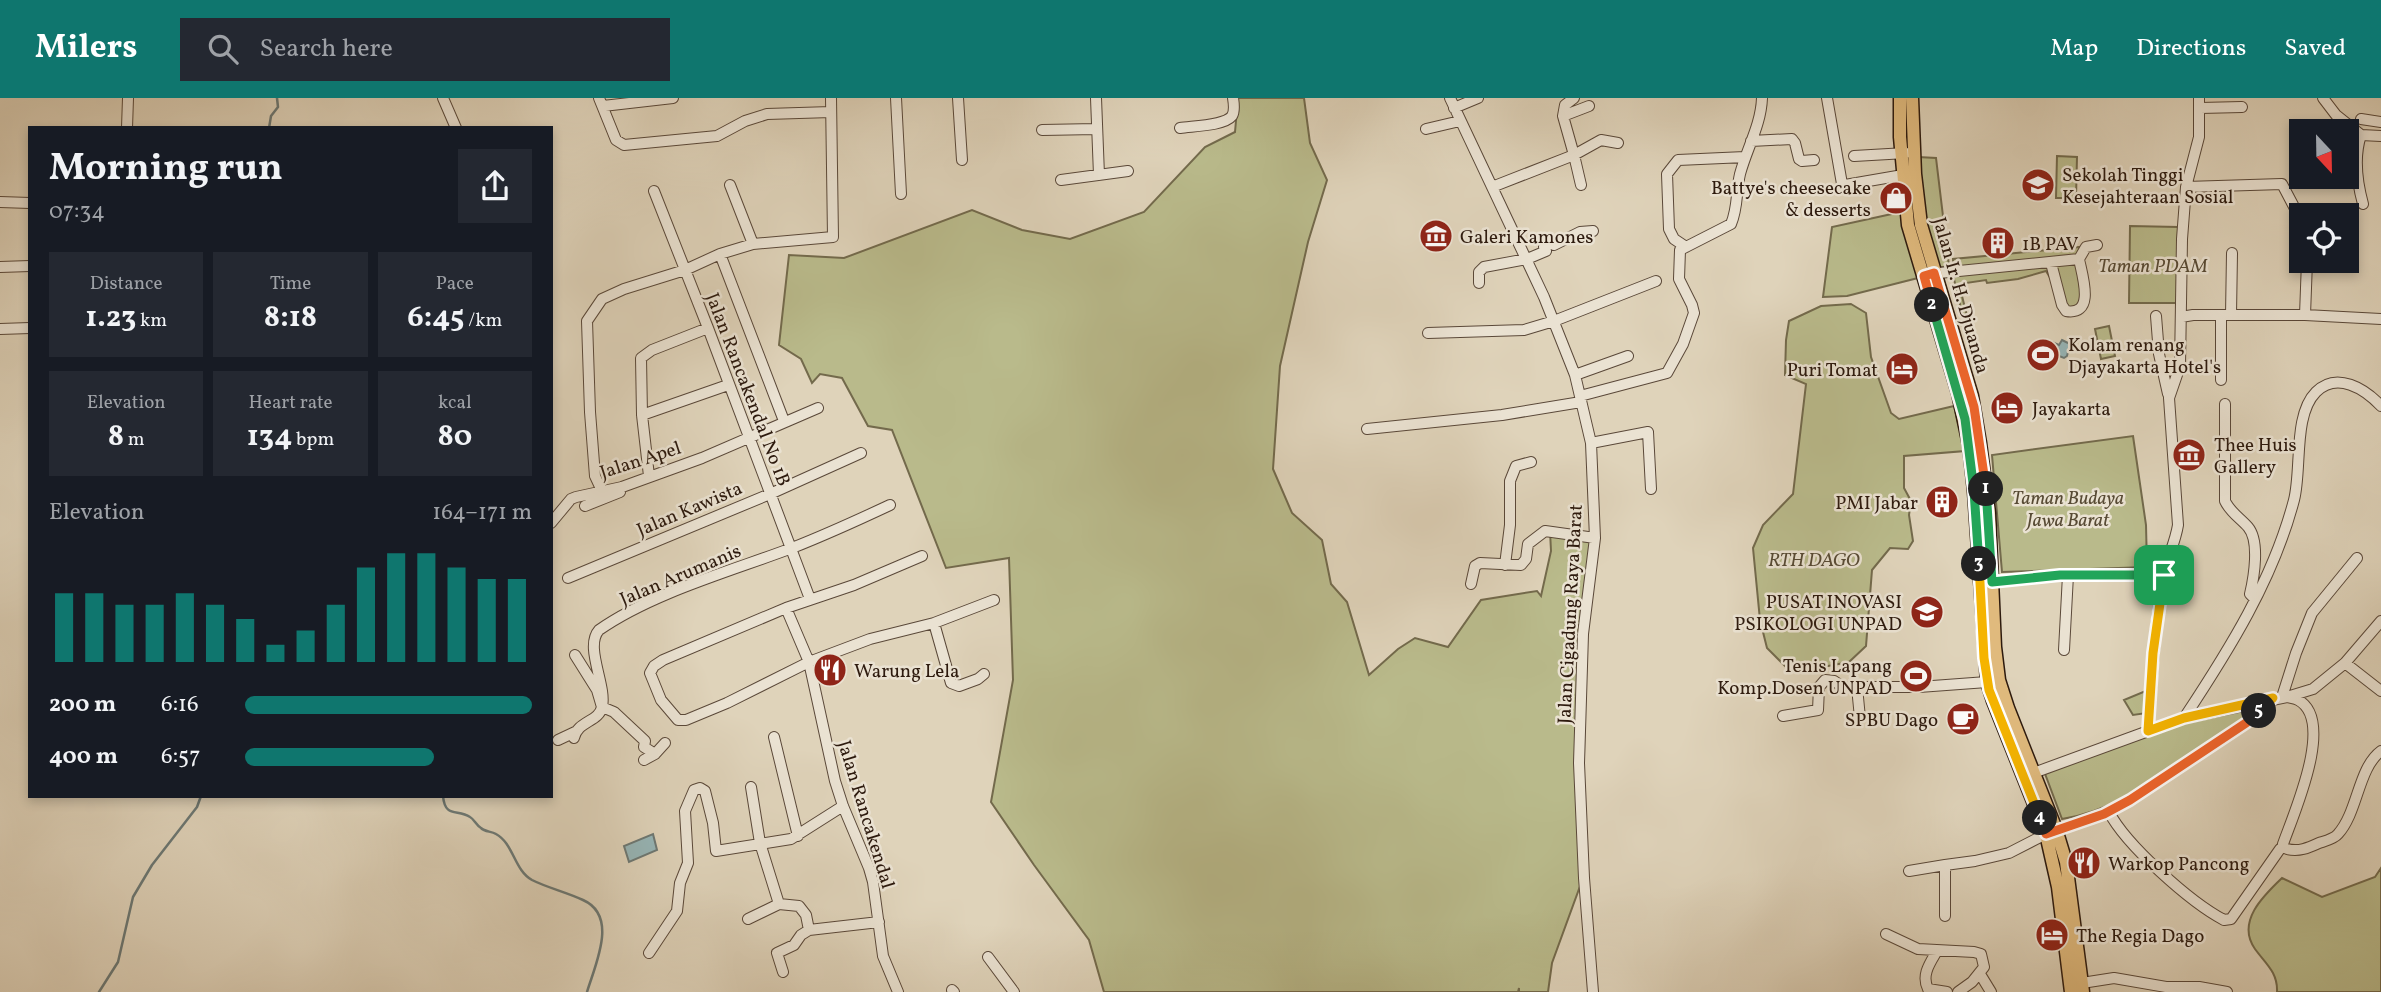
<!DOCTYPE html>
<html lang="en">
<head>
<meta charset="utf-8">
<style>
  :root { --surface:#171b24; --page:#242831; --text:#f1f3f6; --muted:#9ea1a6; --accent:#0f766e }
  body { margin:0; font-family:Vollkorn,serif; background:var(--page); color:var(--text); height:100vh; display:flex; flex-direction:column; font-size:26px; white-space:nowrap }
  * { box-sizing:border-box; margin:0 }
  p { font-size:23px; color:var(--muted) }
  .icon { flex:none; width:38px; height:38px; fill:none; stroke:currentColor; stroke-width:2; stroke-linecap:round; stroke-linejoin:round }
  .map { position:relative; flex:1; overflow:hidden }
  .sheet { position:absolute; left:28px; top:28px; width:525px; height:672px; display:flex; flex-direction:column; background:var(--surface); border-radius:0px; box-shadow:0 4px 10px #0003 }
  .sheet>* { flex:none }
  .needle { width:46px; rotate:158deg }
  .fabs { position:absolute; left:2289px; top:21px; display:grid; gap:14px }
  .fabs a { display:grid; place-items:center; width:70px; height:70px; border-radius:0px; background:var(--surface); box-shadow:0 4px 10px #0003; font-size:35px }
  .pin { position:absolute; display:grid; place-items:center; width:60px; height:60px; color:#fff; margin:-30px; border-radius:14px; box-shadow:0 4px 10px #0006 }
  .km { position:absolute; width:35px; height:35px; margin:-18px; border-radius:50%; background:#222; color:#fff; font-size:19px; line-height:35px; text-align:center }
  .round { display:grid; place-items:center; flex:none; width:74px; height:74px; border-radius:0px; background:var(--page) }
  .headline { display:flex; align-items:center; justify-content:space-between; height:119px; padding:0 21px }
  h1 { font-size:38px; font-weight:700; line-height:52px }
  .stats { display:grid; grid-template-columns:repeat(3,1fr); gap:10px; height:119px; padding:7px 21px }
  .stats div { display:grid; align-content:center; border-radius:0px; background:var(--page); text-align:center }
  .stats b { font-size:30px; font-weight:700 }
  .stats small { font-size:19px; font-weight:400 }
  .stats p { font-size:19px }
  .chart { height:196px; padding:14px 21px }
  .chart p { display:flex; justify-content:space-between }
  .chart svg { width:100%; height:126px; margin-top:7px; stroke:var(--accent); stroke-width:6 }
  ul { padding:0 21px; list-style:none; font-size:23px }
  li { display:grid; grid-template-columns:112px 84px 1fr; align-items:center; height:52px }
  li i { height:18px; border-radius:9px; background:var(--accent) }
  header { display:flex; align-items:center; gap:42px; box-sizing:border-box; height:98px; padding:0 35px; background:var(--accent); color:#fff }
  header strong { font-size:33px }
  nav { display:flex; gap:38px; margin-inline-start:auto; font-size:24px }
  .search { width:490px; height:63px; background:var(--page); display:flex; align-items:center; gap:18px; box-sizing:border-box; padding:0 24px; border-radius:0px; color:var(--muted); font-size:26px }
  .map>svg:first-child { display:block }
</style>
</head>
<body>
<header>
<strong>Milers</strong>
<div class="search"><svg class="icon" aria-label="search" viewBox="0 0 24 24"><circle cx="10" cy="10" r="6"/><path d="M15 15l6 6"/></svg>Search here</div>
<nav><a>Map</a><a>Directions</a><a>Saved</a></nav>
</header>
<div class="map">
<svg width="2381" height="894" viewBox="0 0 2381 894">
  <rect width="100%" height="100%" fill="#dfd3ba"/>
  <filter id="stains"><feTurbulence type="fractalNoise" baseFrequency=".00286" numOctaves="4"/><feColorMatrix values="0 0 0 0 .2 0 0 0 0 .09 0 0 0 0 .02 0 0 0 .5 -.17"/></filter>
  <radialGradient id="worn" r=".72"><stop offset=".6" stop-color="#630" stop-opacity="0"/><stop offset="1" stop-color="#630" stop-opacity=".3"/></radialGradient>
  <path fill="#b9ba8b" stroke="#736a4c" stroke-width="2" d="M1238,0h66l6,45 17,37 -19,62 -28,124 -7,103 19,44 30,27 9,44 16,18 22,73 29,-26 17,-11 33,9 33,-47 56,-9 4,5 10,-45 -1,-20 45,7 -10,97 -2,243 -31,85 -4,29h-29v-4l-1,4h-414l-15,-52 -55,-75 -43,-63 22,-122 -4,-122 -63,10 -54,-138 -24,-4 -26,-48 -22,-4 -8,9 -11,-24 -22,-14 10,-90 55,3 128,-48 50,20 48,9 74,-27 61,-65 30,-15z
    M2057,58l20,1 -1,41h-20z
    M1918,59l18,1 13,108 -13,2 -14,-48z
    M1901,114l17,66 -71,18 -24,1 9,-70z
    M2130,128l48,1 -1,76h-48z
    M2080,149l-3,10 -124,12v-10z
    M2076,164l6,39 -5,7 -8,1 -7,-8 -8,-36z
    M2049,168v10l-3,-5 -28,8 -31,4 -1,-3 -27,4 8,32 -4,1 -10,-42z
    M1851,206l15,9 5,44 20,56 8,6 55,-13 11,45 -61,5v32l7,13 -2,14 4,26 -5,8 -18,-1 -18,22 -6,76 -17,16 -21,4 -42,1 -19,-19 -7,-28 -7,-72 10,-23 30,-31 13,-110 -21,-9 1,-35 3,-19 32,-15z
    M2109,228l6,30 -14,3 -6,-30z
    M2133,338l13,89 1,42 -145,5 -10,-117z
    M2148,592l-1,23 -14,2 -9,-15z
    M2262,605c-21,23 -47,38 -73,55 -41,27 -78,53 -127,61l-18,-48 139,-51z
    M2381,770v124h-104c1,-20 -12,-29 -22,-43 -19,-27 8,-53 27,-71l40,19 53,-20z"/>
  <path fill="#96b6b8" stroke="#6c7874" stroke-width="2" d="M2062,242l8,4 -3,12 -3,2 -10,-4 -5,4 -1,8 -6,2 -9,-11 3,-6 8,-1 3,-7 5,-1 7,3z
    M653,736l4,16 -28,12 -5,-16z"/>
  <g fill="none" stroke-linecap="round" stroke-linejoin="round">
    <path stroke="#6c7874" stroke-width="2.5" d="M269,30l2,-12 7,-9 -1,-9
      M443,698c2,22 14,13 27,21 4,2 6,8 11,11 4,4 10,3 15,6 18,10 18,36 36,46 16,8 34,12 51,20 36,16 12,65 4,92
      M99,894l19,-30 15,-65 19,-32 45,-58 4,-11"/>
    <defs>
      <path id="minor" d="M443,0l13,30
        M599,0l17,42 8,5 93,-9 28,-15 22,-7 64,-2
        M896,0l5,96
        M958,0l4,62
        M1096,0l3,77
        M1450,0l94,199 31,78 16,68 4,95 -12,96 -4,129 5,115 9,114
        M1574,0l-9,7 -2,11 11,39 27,-15 17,3
        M1827,0l15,86 3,1 58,-10
        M2323,0l13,17 25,20 20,1
        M603,8l70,-8
        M1454,10l24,-10
        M2200,10l42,-1
        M1563,18l26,-10
        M2361,21l20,3
        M127,30l1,-30
        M1180,30c12,-2 44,-2 52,-12 3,-5 2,-12 1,-18
        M1426,31l34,-8
        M1042,32l54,-1
        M2361,37c-7,21 -4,47 2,69
        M1751,43l41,-2 3,4 4,16 3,2 12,-1
        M1854,58l52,-3
        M1061,82l67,-9
        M730,87l23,59
        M1492,89l82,-32 7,30
        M2186,89l96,-3 19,36
        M654,93l54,137 102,271
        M0,104l30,1
        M1686,149l-12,-8 -5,-10 -2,-55 11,-14 67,-3
        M720,156l64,167
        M2079,161l7,-12 11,-2
        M0,169l30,-1
        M1929,176l150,-15c3,16 17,57 -13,52l-4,-6 -11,-42
        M1479,185v-11l5,-5 43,-8 19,-8 -2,-4 8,-4 2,2 26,-13 13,-1
        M2231,217l1,-62
        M2305,217l2,-54
        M2156,218l3,38 9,40
        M2181,219l12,-2h112l76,4
        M0,231l30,-1
        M1428,235l96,-3 30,-9 102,-40
        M1575,277l53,-19
        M2221,282v-65
        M1580,298l87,-23 16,-29 11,-31 -2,-8 -13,-26 1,-29 51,-26c7,-16 5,-33 9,-50 7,-26 21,-49 22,-76
        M2225,306v97c5,11 15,17 23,26 12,14 6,50 2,67l5,5
        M642,317l86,-30
        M1367,331l135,-14 79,-13
        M1591,345l57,-11 3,57
        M649,378l-7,-61 -1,-57 11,-8 56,-22
        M602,393l-7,-15 -5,-64 -3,-91 15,-22 22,-10 61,-19 35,-16 33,-10 80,-7 -2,-139
        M585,408l35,-14
        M551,425l20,-24 5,-2 46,-10 80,-29 116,-50
        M922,458l-68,29 -68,23 -123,52 -9,6 -4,7 11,27 17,20h8l41,-17 82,-41 61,-23 64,-16 60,-23
        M1505,467l5,-40v-44l6,-15 15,-4
        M568,480l202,-84 91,-41
        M1992,484l68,-7h103
        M1471,486l4,-18 5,-3 41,2 5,-6 2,-15 17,-13 50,7
        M786,510l23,54 26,119 8,25 26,62 4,14 10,74 15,36
        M934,525l17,60 8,3 19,-7 6,-5
        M2064,552l4,-75
        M575,557l22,35 5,17 12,5 31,29 -1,6 11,7 -11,6
        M2345,565l36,28
        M1857,589l3,31
        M2282,599l14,-44 16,-40 45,-55
        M1783,618l35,-6 1,-23 6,-7 9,1 9,6h76l68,-5
        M2184,620c45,-68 89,-138 110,-218 8,-31 -1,-85 22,-108 21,-21 49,-3 65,14
        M2148,633c4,-51 6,-102 15,-153 3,-18 12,-34 15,-53l-9,-127 11,-32 2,-127 4,-52 13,-50v-39
        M774,639l24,99
        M574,640c3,-17 25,-16 28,-31 5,-22 -18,-60 -3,-77 53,-37 132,-59 193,-82 33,-13 66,-28 98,-43
        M558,642l17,-8
        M655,656l10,-11
        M2028,677l156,-57 103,-21 26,-8 32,-26 36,-42
        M751,689l9,56 19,61 20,2 7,9 3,15 70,-8
        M2109,714c17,33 81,90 115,108l7,-1 49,-70
        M2283,746c10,-29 53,-124 15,-144 -3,-2 -7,-2 -11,-3
        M2287,751c12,3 21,-1 32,-6 6,-2 15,-4 19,-9 20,-22 20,-66 43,-83
        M1909,773l36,-6
        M1945,818v-51l30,-4 34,-8 37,-19 63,-22 21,-12 116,-77 27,-25
        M748,821l31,-15
        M1886,836l32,15 56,3 7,2 3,13 -12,15 -14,10
        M1937,853c-7,12 -16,24 -9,38l19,3
        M649,855l28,-42 3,-28 8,-20 -3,-52 9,-21 6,-2 5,3 8,32 3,28 75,-12 52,-33
        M988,859l26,35
        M783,874l-6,-19 17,-8 7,-10 8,-5
        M1980,876l11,18
        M2082,885l32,-5 52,9h33l28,5
        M952,892l2,2"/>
      <path id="major" d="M1900,0v39l8,88 50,168 11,52 5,46 13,191 6,19 53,133 12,53 13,105
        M1912,0l3,76 6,51 51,171 8,47 9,70 6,134 4,33 9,28 48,121 10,33 17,130"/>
    </defs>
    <use href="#minor" stroke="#5a4839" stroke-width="12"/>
    <use href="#major" stroke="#2d1a0e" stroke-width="15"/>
    <use href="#minor" stroke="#eae2d2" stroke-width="10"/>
    <use href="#major" stroke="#e0ba7d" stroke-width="12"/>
  </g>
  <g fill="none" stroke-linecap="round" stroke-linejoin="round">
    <defs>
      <path id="split-1" d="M1986,391l6,93 68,-7h104"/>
      <path id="split-2" d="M1932,207l-8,-29 10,-3 40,134 12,82"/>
      <path id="split-3" d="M1932,207l33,114 9,72 5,73"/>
      <path id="split-4" d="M1979,466l5,94 5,32 51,128"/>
      <path id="split-5" d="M2040,720l6,16 58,-20 26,-14 116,-77 13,-12"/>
      <path id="split-6" d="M2164,477l-11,78 -5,78 36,-13 89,-20 -14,13"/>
    </defs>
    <use href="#split-1" stroke="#fff" stroke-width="14"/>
    <use href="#split-2" stroke="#fff" stroke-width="14"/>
    <use href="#split-3" stroke="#fff" stroke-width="14"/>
    <use href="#split-4" stroke="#fff" stroke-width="14"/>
    <use href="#split-5" stroke="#fff" stroke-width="14"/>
    <use href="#split-6" stroke="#fff" stroke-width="14"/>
    <use href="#split-1" stroke="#22a559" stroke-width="9"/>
    <use href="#split-2" stroke="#f0652b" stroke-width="9"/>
    <use href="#split-3" stroke="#22a559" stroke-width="9"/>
    <use href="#split-4" stroke="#f5b400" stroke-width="9"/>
    <use href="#split-5" stroke="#f0652b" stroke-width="9"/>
    <use href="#split-6" stroke="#f5b400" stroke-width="9"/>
  </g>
  <defs>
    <symbol id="university-disc" viewBox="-11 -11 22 22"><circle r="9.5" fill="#8f2418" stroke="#eae2d2"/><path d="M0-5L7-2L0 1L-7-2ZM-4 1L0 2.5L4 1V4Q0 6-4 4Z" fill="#fff"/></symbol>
    <symbol id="shop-disc" viewBox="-11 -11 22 22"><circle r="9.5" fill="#8f2418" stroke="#eae2d2"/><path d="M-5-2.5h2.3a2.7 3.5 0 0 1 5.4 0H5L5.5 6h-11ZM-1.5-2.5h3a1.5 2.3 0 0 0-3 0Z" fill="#fff"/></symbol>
    <symbol id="museum-disc" viewBox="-11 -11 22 22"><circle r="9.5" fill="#8f2418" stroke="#eae2d2"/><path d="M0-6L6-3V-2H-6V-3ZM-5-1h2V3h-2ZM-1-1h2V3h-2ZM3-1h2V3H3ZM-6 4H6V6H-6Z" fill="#fff"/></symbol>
    <symbol id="building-disc" viewBox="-11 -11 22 22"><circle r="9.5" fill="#8f2418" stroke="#eae2d2"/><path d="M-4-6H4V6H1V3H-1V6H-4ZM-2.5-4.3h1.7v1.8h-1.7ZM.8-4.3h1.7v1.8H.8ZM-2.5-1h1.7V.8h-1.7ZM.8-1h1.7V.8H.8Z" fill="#fff"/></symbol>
    <symbol id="stadium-disc" viewBox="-11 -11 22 22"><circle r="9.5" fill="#8f2418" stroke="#eae2d2"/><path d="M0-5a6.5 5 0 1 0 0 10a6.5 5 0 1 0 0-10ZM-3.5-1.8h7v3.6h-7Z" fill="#fff"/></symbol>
    <symbol id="hotel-disc" viewBox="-11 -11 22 22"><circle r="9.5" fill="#8f2418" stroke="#eae2d2"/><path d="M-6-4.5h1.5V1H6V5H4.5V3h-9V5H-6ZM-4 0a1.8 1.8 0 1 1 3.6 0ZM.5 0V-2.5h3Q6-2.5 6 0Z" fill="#fff"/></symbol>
    <symbol id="restaurant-disc" viewBox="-11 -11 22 22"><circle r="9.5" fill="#8f2418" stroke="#eae2d2"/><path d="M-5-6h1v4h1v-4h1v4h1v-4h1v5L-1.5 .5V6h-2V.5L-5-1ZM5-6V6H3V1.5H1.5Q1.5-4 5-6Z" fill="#fff"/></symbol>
    <symbol id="cafe-disc" viewBox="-11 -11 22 22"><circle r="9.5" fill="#8f2418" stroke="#eae2d2"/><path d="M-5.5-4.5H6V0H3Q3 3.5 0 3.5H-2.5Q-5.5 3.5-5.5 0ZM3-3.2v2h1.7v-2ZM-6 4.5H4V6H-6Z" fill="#fff"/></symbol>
  </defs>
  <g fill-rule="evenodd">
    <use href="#university-disc" x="2019" y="68" width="38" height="38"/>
    <use href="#shop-disc" x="1877" y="81" width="38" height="38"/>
    <use href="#museum-disc" x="1417" y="119" width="38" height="38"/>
    <use href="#building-disc" x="1979" y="126" width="38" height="38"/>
    <use href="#stadium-disc" x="2024" y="238" width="38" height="38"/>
    <use href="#hotel-disc" x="1883" y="252" width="38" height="38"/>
    <use href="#hotel-disc" x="1988" y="291" width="38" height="38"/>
    <use href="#museum-disc" x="2170" y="338" width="38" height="38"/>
    <use href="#building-disc" x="1923" y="385" width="38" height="38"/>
    <use href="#university-disc" x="1908" y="495" width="38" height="38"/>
    <use href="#restaurant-disc" x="811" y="553" width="38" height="38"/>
    <use href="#stadium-disc" x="1897" y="559" width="38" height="38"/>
    <use href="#cafe-disc" x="1944" y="602" width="38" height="38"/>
    <use href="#restaurant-disc" x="2065" y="746" width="38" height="38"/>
    <use href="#hotel-disc" x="2033" y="818" width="38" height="38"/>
  </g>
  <g text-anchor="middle" stroke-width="5" stroke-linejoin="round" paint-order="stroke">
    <g font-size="19" fill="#2d1a0e" stroke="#eae2d2" text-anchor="start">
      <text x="2062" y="83">Sekolah Tinggi<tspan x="2062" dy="22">Kesejahteraan Sosial</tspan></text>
      <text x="1871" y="96" text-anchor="end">Battye's cheesecake<tspan x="1871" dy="22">&amp; desserts</tspan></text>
      <text x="1460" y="145">Galeri Kamones</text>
      <text x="2022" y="152">1B PAV</text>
      <text x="2068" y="253">Kolam renang<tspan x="2068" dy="22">Djayakarta Hotel's</tspan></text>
      <text x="1878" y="278" text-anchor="end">Puri Tomat</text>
      <text x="2032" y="317">Jayakarta</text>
      <text x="2214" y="353">Thee Huis<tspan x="2214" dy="22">Gallery</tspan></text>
      <text x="1918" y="411" text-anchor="end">PMI Jabar</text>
      <text x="1902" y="510" text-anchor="end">PUSAT INOVASI<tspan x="1902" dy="22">PSIKOLOGI UNPAD</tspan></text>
      <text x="1892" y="574" text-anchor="end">Tenis Lapang<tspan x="1892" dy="22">Komp.Dosen UNPAD</tspan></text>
      <text x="854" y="579">Warung Lela</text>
      <text x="1938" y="628" text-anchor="end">SPBU Dago</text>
      <text x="2108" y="772">Warkop Pancong</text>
      <text x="2076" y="844">The Regia Dago</text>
    </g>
    <g font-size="19" font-style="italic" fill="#574a34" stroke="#eae2d2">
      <text x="2153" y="174">Taman PDAM</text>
      <text x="2068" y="406">Taman Budaya<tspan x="2068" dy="22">Jawa Barat</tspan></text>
      <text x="1814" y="468">RTH DAGO</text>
    </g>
    <g font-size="19" fill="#2d1a0e" stroke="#eae2d2">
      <text transform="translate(1962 197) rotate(74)" y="7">Jalan Ir. H. Djuanda</text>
      <text transform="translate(749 291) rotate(69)" y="7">Jalan Rancakendal No 1B</text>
      <text transform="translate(640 361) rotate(-18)" y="7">Jalan Apel</text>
      <text transform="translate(689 410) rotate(-23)" y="7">Jalan Kawista</text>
      <text transform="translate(680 476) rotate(-23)" y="7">Jalan Arumanis</text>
      <text transform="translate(1569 516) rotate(-87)" y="7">Jalan Cigadung Raya Barat</text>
      <text transform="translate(867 716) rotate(73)" y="7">Jalan Rancakendal</text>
    </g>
  </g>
  <rect width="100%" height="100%" filter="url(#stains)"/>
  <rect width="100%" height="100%" fill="url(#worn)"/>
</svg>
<div class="fabs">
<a><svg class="needle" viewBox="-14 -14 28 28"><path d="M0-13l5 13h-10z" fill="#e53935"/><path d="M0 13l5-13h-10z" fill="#9ea1a6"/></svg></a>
<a><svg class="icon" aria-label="locate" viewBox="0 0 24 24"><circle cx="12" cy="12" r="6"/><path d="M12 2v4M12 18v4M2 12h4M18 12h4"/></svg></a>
</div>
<div class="pin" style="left:2164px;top:477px;background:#1e9e55"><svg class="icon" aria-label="arrive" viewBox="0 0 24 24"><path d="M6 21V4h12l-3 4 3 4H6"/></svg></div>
<b class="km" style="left:1986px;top:391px">1</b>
<b class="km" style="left:1932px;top:207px">2</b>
<b class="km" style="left:1979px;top:466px">3</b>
<b class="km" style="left:2040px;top:720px">4</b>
<b class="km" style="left:2259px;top:613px">5</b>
<section class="sheet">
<div class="headline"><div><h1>Morning run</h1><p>07:34</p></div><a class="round"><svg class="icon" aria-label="share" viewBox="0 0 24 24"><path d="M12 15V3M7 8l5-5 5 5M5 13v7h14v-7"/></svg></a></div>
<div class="stats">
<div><p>Distance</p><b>1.23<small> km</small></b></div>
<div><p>Time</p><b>8:18</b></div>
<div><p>Pace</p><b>6:45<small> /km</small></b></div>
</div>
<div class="stats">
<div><p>Elevation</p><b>8<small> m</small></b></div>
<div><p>Heart rate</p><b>134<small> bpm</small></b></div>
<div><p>kcal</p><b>80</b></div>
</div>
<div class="chart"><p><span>Elevation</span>164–171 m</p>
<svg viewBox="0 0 160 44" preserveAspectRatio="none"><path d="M5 44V20M15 44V20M25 44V24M35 44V24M45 44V20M55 44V24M65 44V29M75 44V38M85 44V33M95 44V24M105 44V11M115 44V6M125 44V6M135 44V11M145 44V15M155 44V15"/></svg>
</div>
<ul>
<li><b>200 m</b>6:16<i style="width:100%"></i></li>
<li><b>400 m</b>6:57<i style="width:66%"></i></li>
</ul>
</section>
</div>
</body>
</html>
